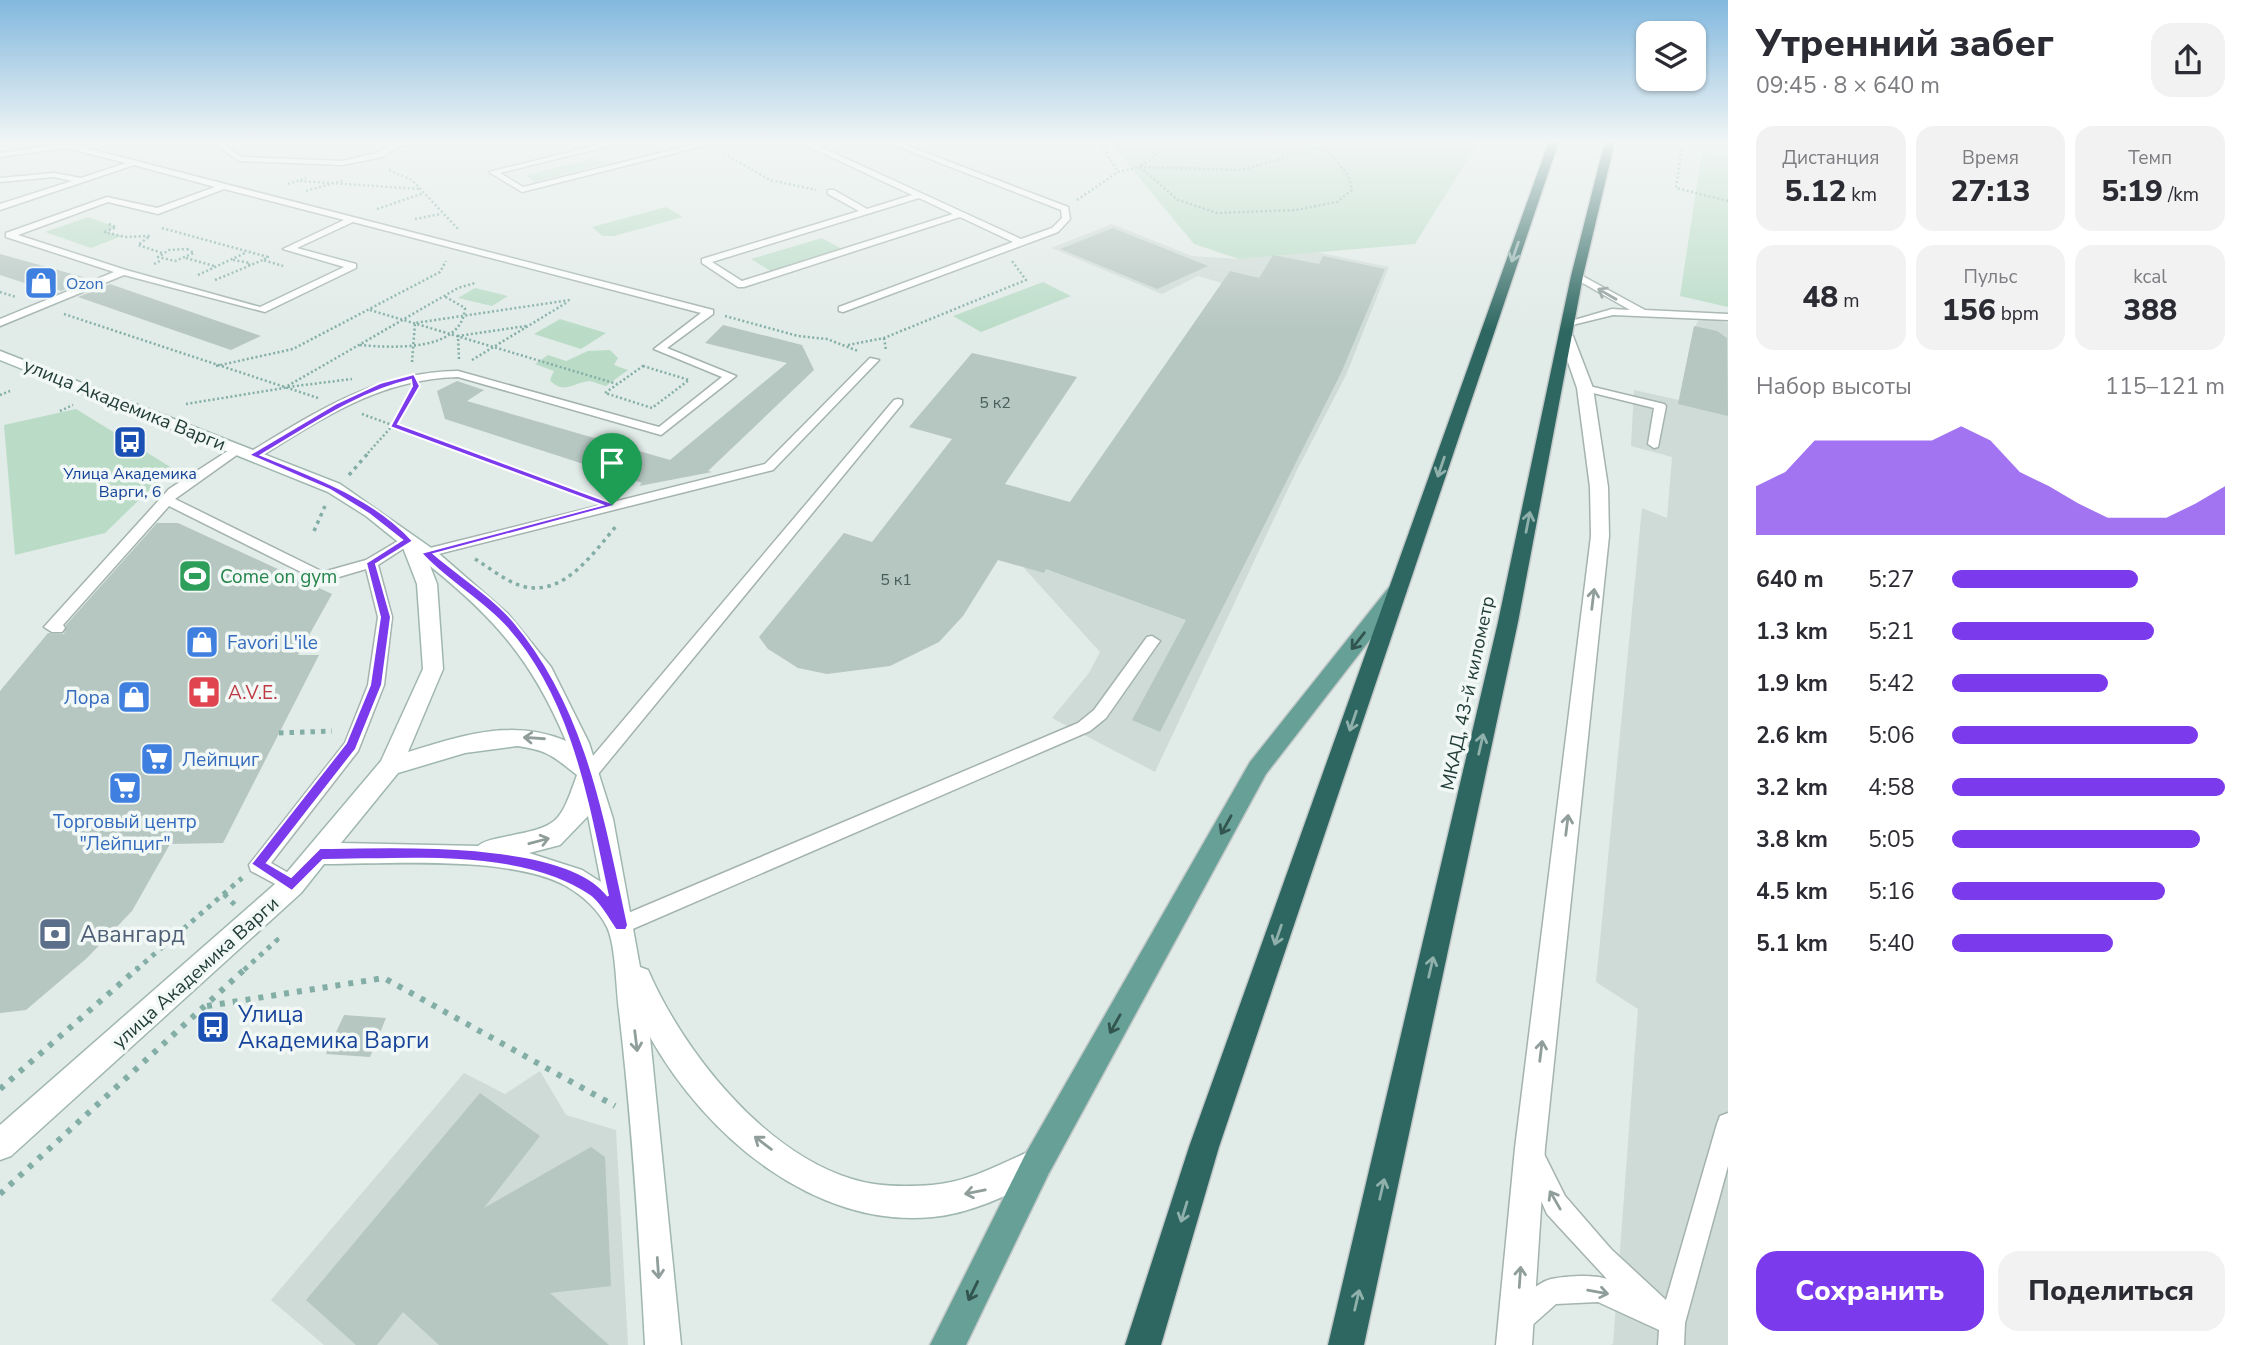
<!DOCTYPE html>
<html lang="ru">
<head>
<meta charset="utf-8">
<style>
  :root { --surface:#fff; --page:#f2f2f3; --text:#2b2b33; --muted:#7c7c81; --accent:#7c3aed }
  body { margin:0; font-family:"Nunito Sans",sans-serif; background:var(--page); color:var(--text); height:100vh; display:flex; flex-direction:column; font-size:26px; white-space:nowrap }
  * { box-sizing:border-box; margin:0 }
  p { font-size:23px; color:var(--muted) }
  .icon { flex:none; width:38px; height:38px; fill:none; stroke:currentColor; stroke-width:2; stroke-linecap:round; stroke-linejoin:round }
  .map { position:relative; flex:1; overflow:hidden }
  .details { display:flex; flex-direction:column; background:var(--surface); width:525px }
  .details>* { flex:none }
  .tools { position:absolute; left:1636px; top:21px; display:grid; gap:14px }
  .tools a { display:grid; place-items:center; width:70px; height:70px; border-radius:14px; background:var(--surface); box-shadow:0 2px 5px #0004; font-size:35px }
  .pin { position:absolute; display:grid; place-items:center; width:60px; height:60px; color:#fff; margin:-72px -30px; border-radius:50% 50% 50% 0; rotate:-45deg; box-shadow:0 0 7px #0007 }
  .pin .icon { rotate:45deg }
  .round { display:grid; place-items:center; flex:none; width:74px; height:74px; border-radius:21px; background:var(--page) }
  .overview { display:flex; align-items:center; justify-content:space-between; height:119px; padding:0 28px }
  h1 { font-size:38px; font-weight:800; line-height:52px }
  .stats { display:grid; grid-template-columns:repeat(3,1fr); gap:10px; height:119px; padding:7px 28px }
  .stats div { display:grid; align-content:center; border-radius:18px; background:var(--page); text-align:center }
  .stats b { font-size:30px; font-weight:800 }
  .stats small { font-size:19px; font-weight:400 }
  .stats p { font-size:19px }
  .chart { height:196px; padding:14px 28px }
  .chart p { display:flex; justify-content:space-between }
  .chart svg { width:100%; height:126px; margin-top:7px; fill:var(--accent); opacity:.7 }
  .cta { display:flex; gap:14px; margin-top:auto; padding:14px 28px }
  .cta a { flex:1; height:80px; border-radius:21px; background:var(--accent); color:#fff; font-size:28px; font-weight:800; line-height:80px; text-align:center }
  .cta a+a { background:var(--page); color:var(--text) }
  ul { padding:0 28px; list-style:none; font-size:23px }
  li { display:grid; grid-template-columns:112px 84px 1fr; align-items:center; height:52px }
  li i { height:18px; border-radius:9px; background:var(--accent) }
  main { display:flex; flex:1; min-height:0 }
  .map>svg:first-child { display:block }
</style>
</head>
<body>
<main>
<div class="map">
<svg width="1728" height="1345" viewBox="0 0 1728 1345">
  <rect width="100%" height="100%" fill="#e1ebe8"/>
  <path fill="#cfdbd7" d="M1112,224l80,32 47,3 78,-7 72,15 -43,108 -50,97 -141,300 -103,-54 37,-45 11,-21 -76,-84 198,-285 -24,-7 -36,18 -111,-46z
    M1713,319l15,4v1022h-118l3,-1 25,-335 -42,-27 46,-474 25,10 5,-61 -41,-11 3,-56 45,10 14,-68 5,-11z
    M540,1071l26,44 50,15 12,215h-304l-53,-45 193,-227 41,21z"/>
  <path fill="#badcc7" d="M1109,141h370l-64,103 -176,15 -45,-15z
    M1702,152l26,6v149l-48,-11z
    M596,158l9,6 -71,18 -8,-7z
    M666,207l17,10 -69,19h-12l-10,-9z
    M88,217l28,10 -10,5 16,4 -31,12 -46,-16z
    M822,238l20,11 -70,23 -21,-13z
    M1043,282l28,14 -90,36 -28,-16z
    M475,288l33,8 -16,10 -34,-8z
    M560,319l46,14 -25,16 -47,-15z
    M610,350l8,8 -4,7 14,5 -22,16c-5,-1 -13,-5 -17,-5 -16,2 -26,14 -39,-1l4,-9 -19,-7 13,-9 18,6 22,-10z
    M76,409l96,59 -67,65 -90,22 -11,-130z"/>
  <path fill="#b6c6c1" d="M1113,228l95,38 -51,23 -97,-40z
    M0,254l72,20 19,5 -30,12 -16,-6 -5,3 -40,-13z
    M1273,255l46,9 4,-8 62,13 -44,104 -181,359 -28,-12 54,-100 -140,-51 -2,4 -46,-13 -35,56 -24,26 -49,24 -63,8 -29,-6 -30,-19 -9,-12 85,-104 28,9 80,-103 -43,-12 63,-74 105,24 -72,107 65,18 160,-231 29,7z
    M110,284l151,52 -30,14 -153,-53z
    M723,325l79,20 12,25 -106,101 4,1 -73,14 3,-3 -197,-64 -8,-28 20,-10 27,9 -17,11 203,59 117,-97 -82,-20z
    M1694,326l23,5 10,7 1,78 -50,-12z
    M157,523h21l154,71 -34,61h21l-96,188 -53,1 -38,67 -45,47 -61,52 -26,3v-322l48,-58 16,1 2,-9z
    M344,1015l42,3 -16,39 -44,-3z
    M480,1093l60,43 -56,72 107,-61 14,10 6,129 -61,7 59,52h-170l-36,-33 -26,33h-21l-50,-45z"/>
  <g fill="none" stroke-linecap="round" stroke-linejoin="round">
    <defs>
      <path id="lane" d="M45,141h14l654,169v4l-46,34 69,28 -75,59 -203,-58c-79,2 -135,41 -200,81h-8v-6c68,-41 126,-80 208,-81l201,56 63,-50 -68,-28 47,-36 -348,-91 -56,26 59,16v4l-91,44 -141,-37 -124,51v-7l114,-47 -108,-35v-4l101,-36 50,11 58,-21 -81,-22 -134,45v-6l72,-23 -18,-4 -54,5v-4l54,-5 27,5 45,-15 -60,-15 -66,9v-4l57,-8zM224,189l120,31 -61,29 61,18 -84,40 -134,-37 -108,-35 90,-33 50,12z
        M211,141h9l21,16 102,4 34,-8 14,-9 30,-3 -25,7 -14,9 -39,8 -104,-4z
        M615,141h14l-129,32 23,14 185,-46h14l-200,51 -33,-20z
        M797,141h11l213,98 31,-11 10,-10 -1,-8 -177,-69h11l173,66 2,12 -12,13 -215,80 -4,-1v-4l174,-65 -53,-25 -216,70h-6l-36,-24v-4l157,-48 -31,-17v-4h6l33,19 45,-14zM919,198l34,16 -211,67 -30,-19z
        M1577,273l68,37 83,4v6l-115,-5 -49,12v-4l48,-14 18,1 -56,-32 -2,-2z
        M870,358l9,2 -106,110 -347,87 -7,-4 7,-4 339,-85z
        M1585,385l79,19 2,2 -8,41 -4,1 -6,-4 6,-36 -73,-18 -2,-2z
        M898,399l4,1v4l-308,375 -6,2 -6,-2 -3,-5 3,-5 312,-369z
        M237,445l4,1v6l-66,47 148,73 43,-12 37,-22 5,-1 7,4 -37,24 14,52 -8,68 -26,66 -87,112 28,16 3,6 -3,6 -7,2 -41,-22 -2,-6 96,-122 23,-58 10,-68 -12,-48 -44,13 -5,-2 -148,-74 -106,119 2,3 -3,4h-10l-8,-5 125,-138z
        M1152,636l8,5 -3,4 -51,73 -16,13 -462,200 -7,3 -7,-3 -3,-6 3,-6 464,-196 16,-13 53,-73z
        M1728,1113v53l-43,157 -1,22h-26l1,-15 -61,-28 -42,2 -28,25 -9,4 -9,-4 -4,-9c6,-14 29,-37 45,-41 15,-3 42,-5 56,0l-60,-65 -24,-54 4,-8 8,-4 8,4 22,44 46,53 55,51 51,-176 3,-8z"/>
      <path id="street" d="M1561,333l12,3 20,52 15,99 1,49 -64,612 -13,197h-36l19,-197 76,-612 -1,-49 -13,-99 -18,-52z"/>
      <path id="secondary" d="M0,351l340,133 97,68 71,62 43,53 38,76 24,76 27,148 8,3c35,81 115,182 204,209 24,8 54,8 80,6 38,-3 70,-22 105,-37l11,5 5,11 -5,11c-36,18 -74,38 -115,42 -119,12 -228,-82 -283,-180l31,308h-36c-6,-112 -13,-223 -26,-334 -3,-22 -3,-65 -12,-84 -9,-18 -24,-31 -41,-41 -57,-31 -177,-22 -242,-22l-23,29 -290,263 -11,4v-35l283,-248 98,-116 42,-92 -6,-85 -15,-39 -36,-29 -38,-24 -328,-132zM430,566c66,53 103,96 136,175 -54,-23 -105,-5 -158,11l35,-83 -6,-85zM517,746c31,4 37,11 60,29 -18,51 -19,51 -73,62 -9,2 -19,3 -26,9l-137,-3 57,-70 67,-20zM588,816l13,66 -19,-12 -53,-17 31,-8z"/>
      <path id="primary" d="M1397,585l7,1 3,5 -3,5 -138,178 -218,401 -82,170h-36l96,-192 224,-391 140,-176z"/>
      <path id="highway" d="M1549,141h10l-340,1006 -58,198h-36l64,-198z
        M1605,141h10l-32,135 -65,346 -154,723h-36l170,-723 73,-346z"/>
    </defs>
    <use href="#lane" stroke="#a4b3af" stroke-width="3"/>
    <use href="#street" stroke="#a4b3af" stroke-width="3"/>
    <use href="#secondary" stroke="#a0b7b1" stroke-width="3"/>
    <use href="#primary" stroke="#c1c8c7" stroke-width="3"/>
    <use href="#highway" stroke="#c1c8c7" stroke-width="3"/>
    <path stroke="#82aea5" stroke-width="2.5" stroke-dasharray="2 2.5" stroke-linecap="butt" d="M1099,141l19,31
      M1683,141l-7,47 52,13
      M724,154l46,26 46,10
      M1141,166l32,-25
      M1140,167l38,33 39,13 79,-3 41,-8 15,-12 -4,-15 -28,-34
      M389,170l23,10 47,50
      M300,181l120,8
      M288,184l18,-6
      M306,191l39,-11
      M1077,200l41,-28 22,-5 102,3 82,-24
      M377,209l47,-16
      M415,219l26,-5
      M109,224l7,3 -11,5 20,5 25,-1 -12,9 24,8
      M162,228l106,29 -5,3 20,6
      M187,249l7,4 -19,8 -17,-4 11,-7z
      M186,258l28,8
      M233,260l17,3 -2,3
      M154,264l8,-4
      M198,275l49,-23
      M215,280l48,-20
      M0,292l16,5
      M370,310l247,74
      M64,314l254,84
      M725,316l73,20 29,3 31,12
      M884,338l2,12
      M360,345c33,3 102,7 105,-37l-21,-12
      M848,345l36,-7 142,-58 -14,-19
      M459,359l-1,-23 68,-10
      M472,360l94,-57
      M412,362l3,-39 155,-23
      M216,366l77,-17 147,-77 6,-11
      M643,366l46,14 -37,28 -47,-15z
      M288,387l64,-8
      M0,395l10,-4
      M186,404l98,-16 174,-100 17,-5
      M60,411l13,-6
      M362,414l107,39
      M368,453l25,-28 17,-29"/>
    <path stroke="#82aea5" stroke-width="3.5" stroke-dasharray="3.5 4.5" stroke-linecap="butt" d="M464,451l120,44
      M349,475l21,-24
      M314,531l11,-25
      M475,559c15,9 30,22 47,27 42,12 72,-34 95,-61"/>
    <path stroke="#82aea5" stroke-width="5" stroke-dasharray="4.5 6" stroke-linecap="butt" d="M279,733l53,-2
      M224,894l11,11
      M136,970l106,-92
      M244,970l33,-30 -6,-5"/>
    <path stroke="#82aea5" stroke-width="6" stroke-dasharray="5 8" stroke-linecap="butt" d="M207,1006l177,-28 231,128
      M0,1089l138,-121
      M0,1194l246,-226"/>
    <use href="#lane" fill="#fff" fill-rule="evenodd"/>
    <use href="#street" fill="#fff" fill-rule="evenodd"/>
    <use href="#secondary" fill="#fff" fill-rule="evenodd"/>
    <use href="#primary" fill="#66a097" fill-rule="evenodd"/>
    <use href="#highway" fill="#2e6761" fill-rule="evenodd"/>
  </g>
  <defs><path id="oneway-shaft" d="M-6 0H5M1.5-3L5.5 0L1.5 3" fill="none" stroke-width="1.6" stroke-linecap="round" stroke-linejoin="round" transform="scale(1.75)"/></defs>
  <g stroke="#90b0ab">
    <use href="#oneway-shaft" transform="translate(1515 252) rotate(109)"/>
    <use href="#oneway-shaft" transform="translate(1441 467) rotate(109)"/>
    <use href="#oneway-shaft" transform="translate(1528 522) rotate(-79)"/>
    <use href="#oneway-shaft" transform="translate(1353 721) rotate(109)"/>
    <use href="#oneway-shaft" transform="translate(1481 744) rotate(-77)"/>
    <use href="#oneway-shaft" transform="translate(1278 935) rotate(109)"/>
    <use href="#oneway-shaft" transform="translate(1431 967) rotate(-77)"/>
    <use href="#oneway-shaft" transform="translate(1382 1189) rotate(-77)"/>
    <use href="#oneway-shaft" transform="translate(1184 1212) rotate(107)"/>
    <use href="#oneway-shaft" transform="translate(1357 1300) rotate(-77)"/>
  </g>
  <g stroke="#909e9b">
    <use href="#oneway-shaft" transform="translate(1607 294) rotate(-150)"/>
    <use href="#oneway-shaft" transform="translate(1593 599) rotate(-83)"/>
    <use href="#oneway-shaft" transform="translate(534 738) rotate(-176)"/>
    <use href="#oneway-shaft" transform="translate(1567 825) rotate(-83)"/>
    <use href="#oneway-shaft" transform="translate(539 841) rotate(-15)"/>
    <use href="#oneway-shaft" transform="translate(636 1041) rotate(83)"/>
    <use href="#oneway-shaft" transform="translate(1541 1051) rotate(-83)"/>
    <use href="#oneway-shaft" transform="translate(763 1143) rotate(-143)"/>
    <use href="#oneway-shaft" transform="translate(975 1192) rotate(169)"/>
    <use href="#oneway-shaft" transform="translate(1555 1200) rotate(-120)"/>
    <use href="#oneway-shaft" transform="translate(658 1268) rotate(86)"/>
    <use href="#oneway-shaft" transform="translate(1520 1277) rotate(-86)"/>
    <use href="#oneway-shaft" transform="translate(1598 1292) rotate(10)"/>
  </g>
  <g stroke="#33554f">
    <use href="#oneway-shaft" transform="translate(1358 641) rotate(128)"/>
    <use href="#oneway-shaft" transform="translate(1226 825) rotate(119)"/>
    <use href="#oneway-shaft" transform="translate(1115 1024) rotate(119)"/>
    <use href="#oneway-shaft" transform="translate(973 1291) rotate(116)"/>
  </g>
  <linearGradient id="sky" x2="0" y2="1"><stop stop-color="#82b8de"/><stop offset="0.43" stop-color="#f2f6f5"/><stop offset="1" stop-color="#f2f6f5" stop-opacity="0"/></linearGradient>
  <rect width="1728" height="330" fill="url(#sky)"/>
  <path fill="#7c3aed" stroke="#fff" stroke-width="2" fill-rule="evenodd" d="M414,374l6,12 -22,38 219,81 -183,49c26,22 59,43 81,69 72,86 90,196 113,302l-2,5h-10c-8,-11 -16,-27 -26,-34 -70,-48 -186,-36 -267,-36l-31,31 -41,-27 95,-121 24,-58 10,-68 -14,-54 36,-23 -33,-26 -39,-24 -81,-35 88,-52 43,-20zM411,380l1,6 -22,41 212,78 -181,48c25,28 60,46 85,74 66,73 82,177 102,269 -43,-58 -221,-48 -288,-48l-29,29 -24,-14 89,-114 26,-64 9,-68 -15,-53 37,-23c-40,-44 -99,-64 -152,-86 48,-28 95,-62 150,-75z"/>
  <defs>
    <symbol id="shop-square" viewBox="-11 -11 22 22"><rect x="-9" y="-9" width="18" height="18" rx="4" fill="#3f7fe0" stroke="#f1f8f5"/><path d="M-5-2.5h2.3a2.7 3.5 0 0 1 5.4 0H5L5.5 6h-11ZM-1.5-2.5h3a1.5 2.3 0 0 0-3 0Z" fill="#fff"/></symbol>
    <symbol id="bus-square" viewBox="-11 -11 22 22"><rect x="-9" y="-9" width="18" height="18" rx="4" fill="#1a4fb4" stroke="#f1f8f5"/><path d="M-5-6H5V4H4V6H2V4H-2V6H-4V4H-5ZM-3.5-4V0h7V-4ZM-3.5 1.2v1.5H-2V1.2ZM2 1.2v1.5H3.5V1.2Z" fill="#fff"/></symbol>
    <symbol id="stadium-square" viewBox="-11 -11 22 22"><rect x="-9" y="-9" width="18" height="18" rx="4" fill="#2e9e5b" stroke="#f1f8f5"/><path d="M0-5a6.5 5 0 1 0 0 10a6.5 5 0 1 0 0-10ZM-3.5-1.8h7v3.6h-7Z" fill="#fff"/></symbol>
    <symbol id="pharmacy-square" viewBox="-11 -11 22 22"><rect x="-9" y="-9" width="18" height="18" rx="4" fill="#e0444e" stroke="#f1f8f5"/><path d="M-2-6h4v4h4v4h-4v4h-4v-4h-4v-4h4Z" fill="#fff"/></symbol>
    <symbol id="supermarket-square" viewBox="-11 -11 22 22"><rect x="-9" y="-9" width="18" height="18" rx="4" fill="#3f7fe0" stroke="#f1f8f5"/><path d="M-6-5.5h2.5l.6 2H6L4.5 2H-2.5L-4.4-4H-6ZM-1.5 3.2a1.3 1.3 0 1 0 .1 0ZM3 3.2a1.3 1.3 0 1 0 .1 0Z" fill="#fff"/></symbol>
    <symbol id="bank-square" viewBox="-11 -11 22 22"><rect x="-9" y="-9" width="18" height="18" rx="4" fill="#5c6f8a" stroke="#f1f8f5"/><path d="M-6-4H6V4H-6ZM0-2.3a2.3 2.3 0 1 0 0 4.6a2.3 2.3 0 1 0 0-4.6Z" fill="#fff"/></symbol>
  </defs>
  <g fill-rule="evenodd">
    <use href="#shop-square" x="22" y="264" width="38" height="38"/>
    <use href="#bus-square" x="111" y="423" width="38" height="38"/>
    <use href="#stadium-square" x="176" y="557" width="38" height="38"/>
    <use href="#shop-square" x="183" y="623" width="38" height="38"/>
    <use href="#pharmacy-square" x="185" y="673" width="38" height="38"/>
    <use href="#shop-square" x="115" y="678" width="38" height="38"/>
    <use href="#supermarket-square" x="138" y="740" width="38" height="38"/>
    <use href="#supermarket-square" x="106" y="769" width="38" height="38"/>
    <use href="#bank-square" x="36" y="915" width="38" height="38"/>
    <use href="#bus-square" x="194" y="1008" width="38" height="38"/>
  </g>
  <g text-anchor="middle" stroke-width="7" stroke-linejoin="round" paint-order="stroke">
    <g font-size="16" fill="#366cbe" stroke="#f1f8f5" text-anchor="start">
      <text x="66" y="289">Ozon</text>
    </g>
    <g font-size="16" fill="#475e5a">
      <text x="995" y="408">5 к2</text>
      <text x="896" y="585">5 к1</text>
    </g>
    <g font-size="16" fill="#164399" stroke="#f1f8f5">
      <text x="130" y="479">Улица Академика<tspan x="130" dy="18">Варги, 6</tspan></text>
    </g>
    <g font-size="19" fill="#223c37" stroke="#f1f8f5">
      <text transform="translate(125 404) rotate(22)" y="7">улица Академика Варги</text>
      <text transform="translate(1467 693) rotate(-78)" y="7">МКАД, 43-й километр</text>
      <text transform="translate(195 972) rotate(-42)" y="7">улица Академика Варги</text>
    </g>
    <g font-size="19" fill="#27864d" stroke="#f1f8f5" text-anchor="start">
      <text x="220" y="583">Come on gym</text>
    </g>
    <g font-size="19" fill="#366cbe" stroke="#f1f8f5" text-anchor="start">
      <text x="227" y="649">Favori L'ile</text>
      <text x="110" y="704" text-anchor="end">Лора</text>
      <text x="182" y="766">Лейпциг</text>
      <text x="125" y="828" text-anchor="middle">Торговый центр<tspan x="125" dy="22">"Лейпциг"</tspan></text>
    </g>
    <g font-size="19" fill="#be3a42" stroke="#f1f8f5" text-anchor="start">
      <text x="228" y="699">A.V.E.</text>
    </g>
    <g font-size="23" fill="#4e5e75" stroke="#f1f8f5" text-anchor="start">
      <text x="80" y="942">Авангард</text>
    </g>
    <g font-size="23" fill="#164399" stroke="#f1f8f5" text-anchor="start">
      <text x="238" y="1022">Улица<tspan x="238" dy="26">Академика Варги</tspan></text>
    </g>
  </g>
</svg>
<div class="tools">
<a><svg class="icon" aria-label="layers" viewBox="0 0 24 24"><path d="M12 4l9 5-9 5-9-5zM3 14l9 5 9-5"/></svg></a>
</div>
<div class="pin" style="left:612px;top:505px;background:#1e9e55"><svg class="icon" aria-label="arrive" viewBox="0 0 24 24"><path d="M6 21V4h12l-3 4 3 4H6"/></svg></div>
</div>
<section class="details">
<div class="overview"><div><h1>Утренний забег</h1><p>09:45 · 8 × 640 m</p></div><a class="round"><svg class="icon" aria-label="share" viewBox="0 0 24 24"><path d="M12 15V3M7 8l5-5 5 5M5 13v7h14v-7"/></svg></a></div>
<div class="stats">
<div><p>Дистанция</p><b>5.12<small> km</small></b></div>
<div><p>Время</p><b>27:13</b></div>
<div><p>Темп</p><b>5:19<small> /km</small></b></div>
</div>
<div class="stats">
<div><b>48<small> m</small></b></div>
<div><p>Пульс</p><b>156<small> bpm</small></b></div>
<div><p>kcal</p><b>388</b></div>
</div>
<div class="chart"><p><span>Набор высоты</span>115–121 m</p>
<svg viewBox="0 0 160 44" preserveAspectRatio="none"><path d="M0 44V27L10 22L20 11L30 11L40 11L50 11L60 11L70 6L80 11L90 22L100 27L110 33L120 38L130 38L140 38L150 33L160 27V44z"/></svg>
</div>
<ul>
<li><b>640 m</b>5:27<i style="width:68%"></i></li>
<li><b>1.3 km</b>5:21<i style="width:74%"></i></li>
<li><b>1.9 km</b>5:42<i style="width:57%"></i></li>
<li><b>2.6 km</b>5:06<i style="width:90%"></i></li>
<li><b>3.2 km</b>4:58<i style="width:100%"></i></li>
<li><b>3.8 km</b>5:05<i style="width:91%"></i></li>
<li><b>4.5 km</b>5:16<i style="width:78%"></i></li>
<li><b>5.1 km</b>5:40<i style="width:59%"></i></li>
</ul>
<div class="cta"><a>Сохранить</a><a>Поделиться</a></div>
</section>
</main>
</body>
</html>
